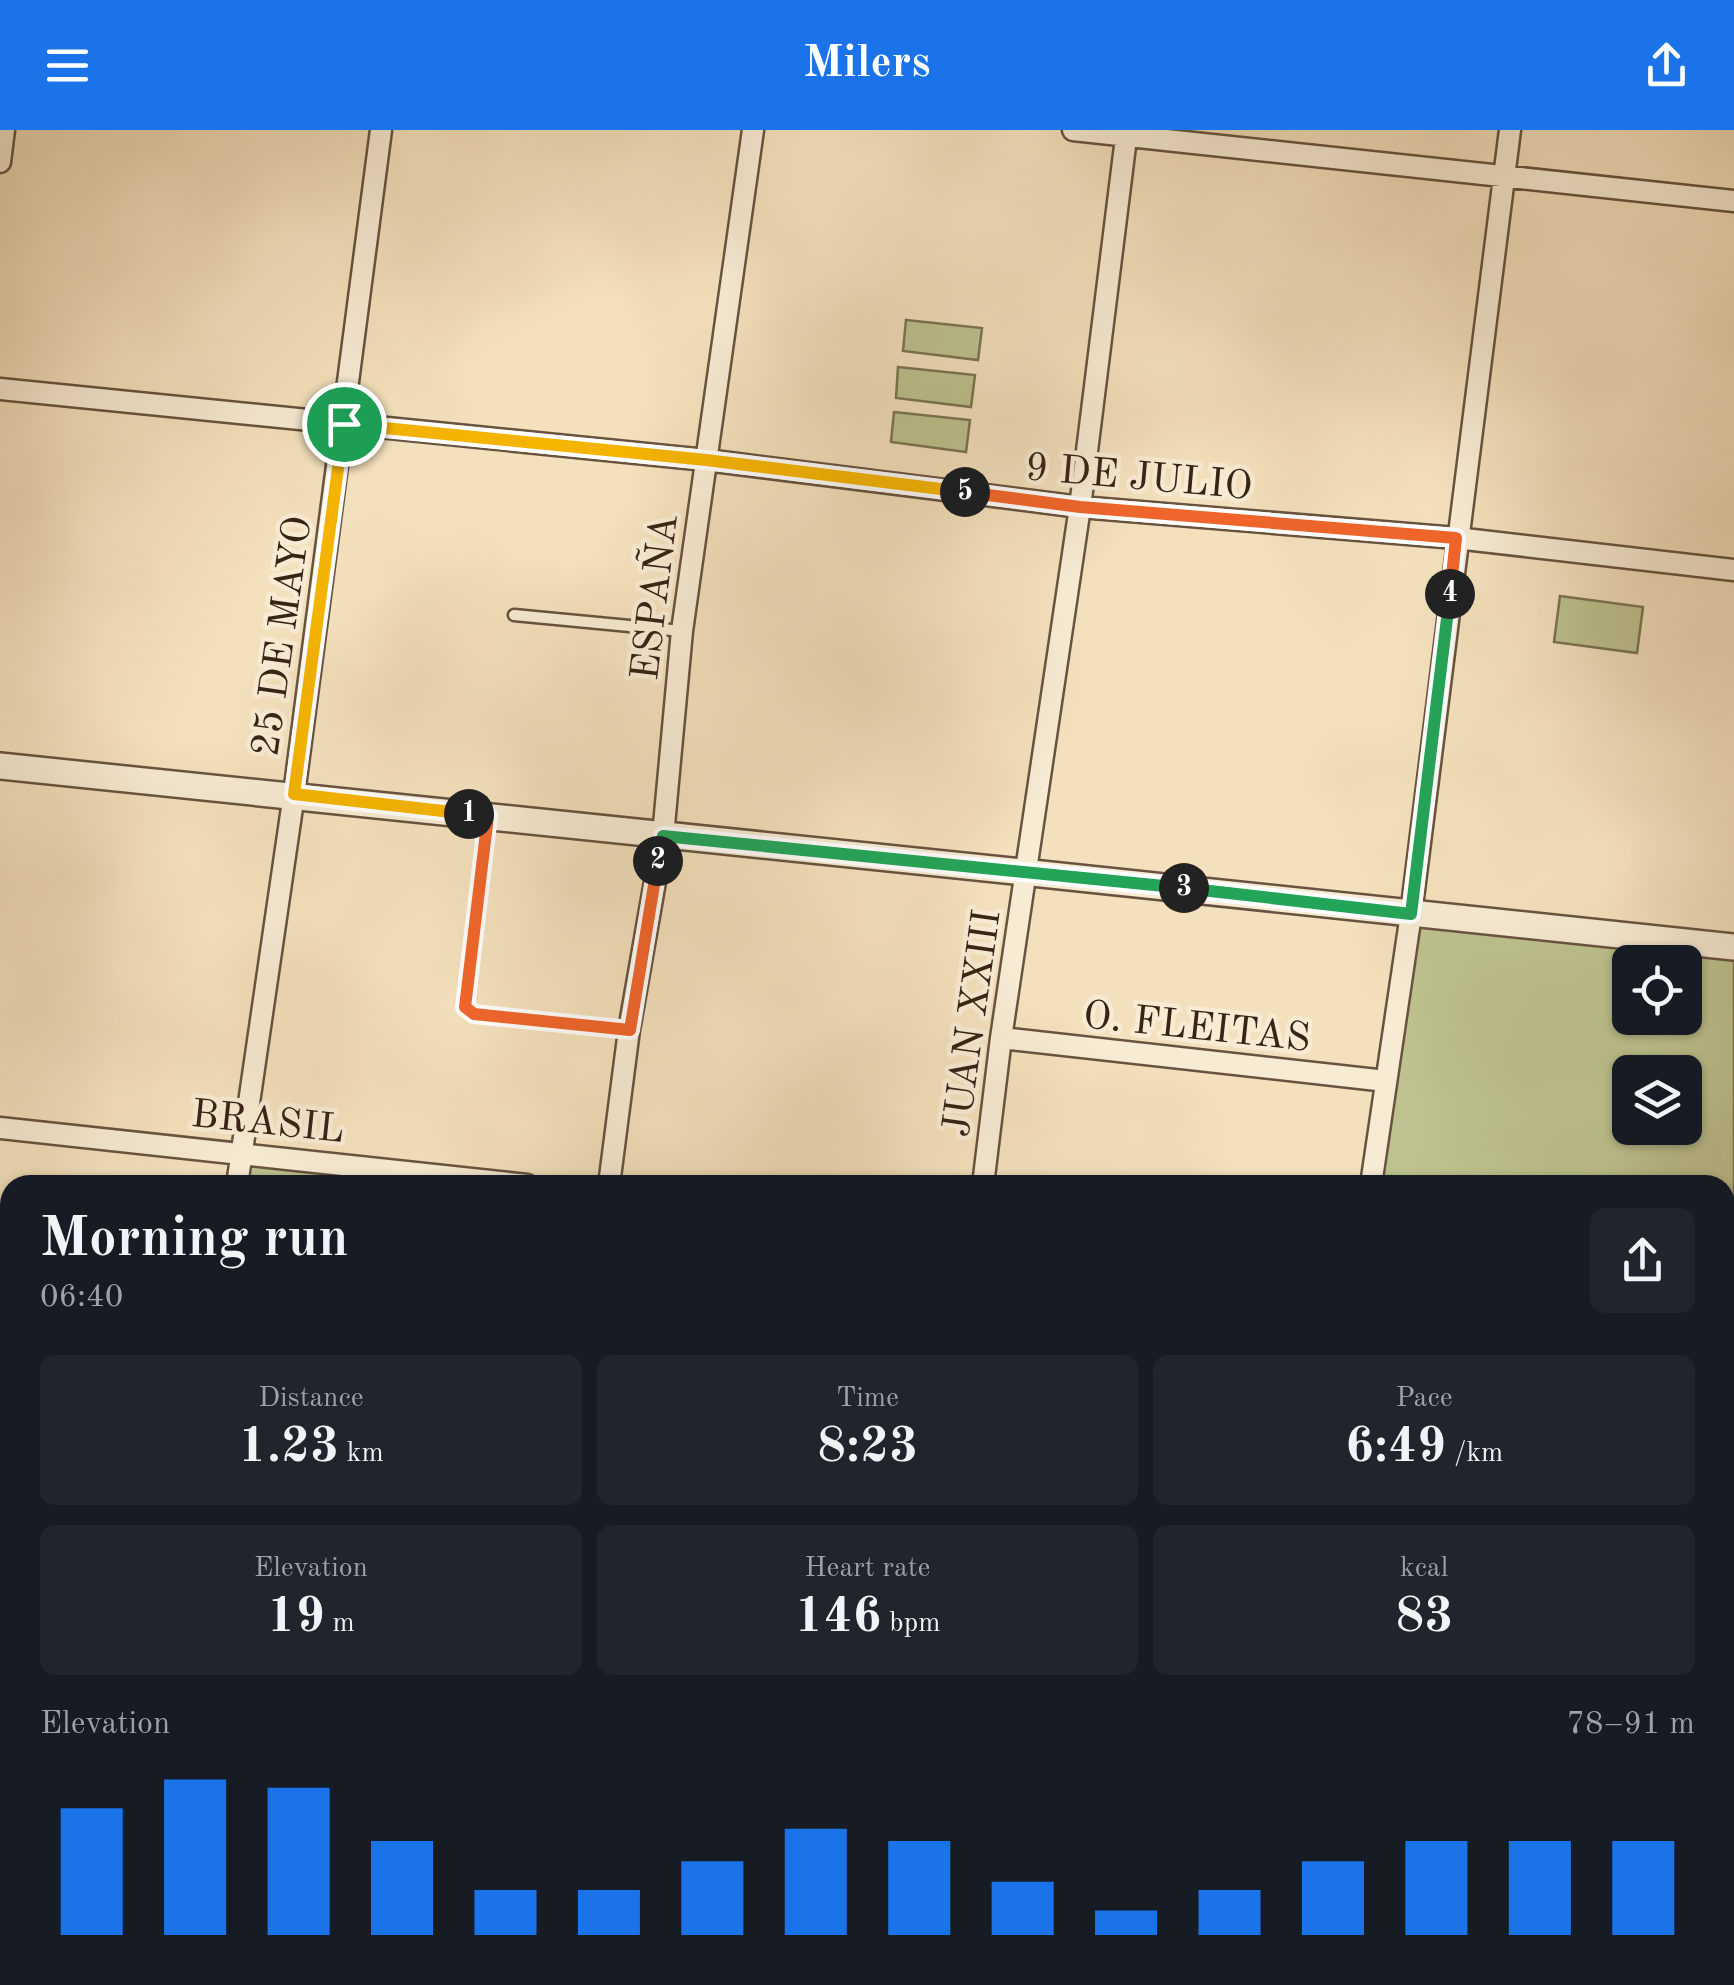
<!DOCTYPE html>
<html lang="en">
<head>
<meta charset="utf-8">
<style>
  :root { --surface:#171b24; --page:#20242c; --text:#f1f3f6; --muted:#9ea1a6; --accent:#1a73e8 }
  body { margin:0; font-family:"Old Standard TT",serif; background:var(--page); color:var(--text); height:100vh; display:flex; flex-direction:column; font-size:38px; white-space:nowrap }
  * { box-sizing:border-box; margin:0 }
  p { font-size:32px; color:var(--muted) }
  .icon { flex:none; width:55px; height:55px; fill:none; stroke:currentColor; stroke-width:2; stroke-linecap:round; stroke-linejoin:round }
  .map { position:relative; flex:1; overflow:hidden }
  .panel { position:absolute; left:0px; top:1045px; width:1735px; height:810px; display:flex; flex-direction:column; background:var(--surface); border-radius:30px 30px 0 0; box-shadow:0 2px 8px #0004 }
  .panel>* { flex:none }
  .tools { position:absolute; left:1612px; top:815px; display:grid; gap:20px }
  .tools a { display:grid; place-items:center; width:90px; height:90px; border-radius:15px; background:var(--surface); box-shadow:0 2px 8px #0004; font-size:50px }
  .pin { position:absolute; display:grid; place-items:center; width:85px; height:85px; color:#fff; margin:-42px; border:5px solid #fff; border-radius:50%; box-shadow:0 2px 10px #0007 }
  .km { position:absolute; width:50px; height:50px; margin:-25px; border-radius:50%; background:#222; color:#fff; font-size:28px; line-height:50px; text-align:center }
  .round { display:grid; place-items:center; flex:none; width:105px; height:105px; border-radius:15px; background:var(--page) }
  .head { display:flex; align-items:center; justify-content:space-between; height:170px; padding:0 40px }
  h1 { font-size:55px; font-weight:700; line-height:75px }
  .stats { display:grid; grid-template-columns:repeat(3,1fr); gap:15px; height:170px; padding:10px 40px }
  .stats div { display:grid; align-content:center; border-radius:15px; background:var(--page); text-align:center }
  .stats b { font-size:50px; font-weight:700 }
  .stats small { font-size:28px; font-weight:400 }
  .stats p { font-size:28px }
  .chart { height:280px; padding:20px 40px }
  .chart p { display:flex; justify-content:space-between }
  .chart svg { width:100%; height:180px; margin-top:10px; stroke:var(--accent); stroke-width:6 }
  header { display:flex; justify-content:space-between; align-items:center; height:130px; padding:0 40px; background:var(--accent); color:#fff; font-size:45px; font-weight:700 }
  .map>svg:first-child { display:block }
</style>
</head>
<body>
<header><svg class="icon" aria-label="menu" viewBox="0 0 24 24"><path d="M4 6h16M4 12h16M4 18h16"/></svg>Milers<svg class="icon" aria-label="share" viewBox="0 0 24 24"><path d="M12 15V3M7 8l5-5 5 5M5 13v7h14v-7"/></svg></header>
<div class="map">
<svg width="1734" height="1855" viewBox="0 0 1734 1855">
  <rect width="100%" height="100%" fill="#f3e0bc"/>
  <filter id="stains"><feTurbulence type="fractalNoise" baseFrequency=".002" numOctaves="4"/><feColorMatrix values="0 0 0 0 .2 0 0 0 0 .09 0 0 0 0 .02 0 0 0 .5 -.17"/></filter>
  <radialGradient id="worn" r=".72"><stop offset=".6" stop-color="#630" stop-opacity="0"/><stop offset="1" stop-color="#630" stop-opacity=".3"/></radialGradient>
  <path fill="#bdc28f" stroke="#7a7352" stroke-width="2.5" fill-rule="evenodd" d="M906,190l76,8 -4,32 -75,-9z
    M898,237l77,8 -4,32 -75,-9z
    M894,282l76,8 -4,32 -75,-10z
    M1560,466l83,11 -6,46 -83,-11z
    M1411,784l323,33v358l-9,-1v-119h-354zM1630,832h55v56h-55zM1630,942h55v56h-55z
    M241,1022l286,33h-290z"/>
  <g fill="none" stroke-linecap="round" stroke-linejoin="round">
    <defs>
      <path id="service" d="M514,485l168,16
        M487,687l-22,190 9,8 155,15"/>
      <path id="minor" d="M1073,0l661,71
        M0,32l4,-32
        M0,259l706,71 374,47 376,31 278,32
        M1001,908l385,43
        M0,998l527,57
        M237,1055l57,-391 87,-664
        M609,1055l20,-155 34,-194 19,-205 71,-501
        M983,1055l18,-147 79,-531 47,-377
        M1371,1055l40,-271 99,-784
        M1725,1174l9,1
        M1725,1266l9,-73
        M0,1365l10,1
        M1725,1547l9,1
        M0,1738l10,1
        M980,1845l101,10
        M132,1855l2,-10
        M506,1855l2,-10
        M881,1855l1,-10
        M1257,1855l2,-10
        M1455,1855l1,-10
        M1649,1855l2,-10"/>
      <path id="tertiary" d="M0,636c578,56 1156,122 1734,181"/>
    </defs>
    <use href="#service" stroke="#67533f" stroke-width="15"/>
    <use href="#minor" stroke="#67533f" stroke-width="25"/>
    <use href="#tertiary" stroke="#67533f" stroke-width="30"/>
    <use href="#service" stroke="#f7ebd3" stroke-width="10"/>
    <use href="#minor" stroke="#f7ebd3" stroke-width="20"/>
    <use href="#tertiary" stroke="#f7ebd3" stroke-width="25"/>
  </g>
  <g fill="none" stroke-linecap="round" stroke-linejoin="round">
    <defs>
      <path id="split-1" d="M344,294l-50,370 175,20"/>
      <path id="split-2" d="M469,684l19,2 -23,191 9,7 156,16 28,-169"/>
      <path id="split-3" d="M658,731l5,-25 521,52"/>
      <path id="split-4" d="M1184,758l227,26 39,-320"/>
      <path id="split-5" d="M965,362l115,15 376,31 -6,56"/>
      <path id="split-6" d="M344,294l362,36 259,32"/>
    </defs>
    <use href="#split-1" stroke="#fff" stroke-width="20"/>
    <use href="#split-2" stroke="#fff" stroke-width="20"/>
    <use href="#split-3" stroke="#fff" stroke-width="20"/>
    <use href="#split-4" stroke="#fff" stroke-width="20"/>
    <use href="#split-5" stroke="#fff" stroke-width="20"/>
    <use href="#split-6" stroke="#fff" stroke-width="20"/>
    <use href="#split-1" stroke="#f5b400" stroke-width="12"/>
    <use href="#split-2" stroke="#f0652b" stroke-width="12"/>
    <use href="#split-3" stroke="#22a559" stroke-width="12"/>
    <use href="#split-4" stroke="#22a559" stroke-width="12"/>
    <use href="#split-5" stroke="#f0652b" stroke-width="12"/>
    <use href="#split-6" stroke="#f5b400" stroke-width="12"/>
  </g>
  <g text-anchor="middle" stroke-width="9" stroke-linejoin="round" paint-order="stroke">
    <g font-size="40" fill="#382415" stroke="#f7ebd3">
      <text transform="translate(1139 345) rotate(5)" y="14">9 DE JULIO</text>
      <text transform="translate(653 467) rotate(-83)" y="14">ESPAÑA</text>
      <text transform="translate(280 506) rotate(-82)" y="14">25 DE MAYO</text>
      <text transform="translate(970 893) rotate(-82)" y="14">JUAN XXIII</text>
      <text transform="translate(1197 895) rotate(6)" y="14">O. FLEITAS</text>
      <text transform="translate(268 990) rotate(6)" y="14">BRASIL</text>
    </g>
  </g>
  <rect width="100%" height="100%" filter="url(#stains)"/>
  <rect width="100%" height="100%" fill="url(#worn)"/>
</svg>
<div class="tools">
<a><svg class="icon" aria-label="locate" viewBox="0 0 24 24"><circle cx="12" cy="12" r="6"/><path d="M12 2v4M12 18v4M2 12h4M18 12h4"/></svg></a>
<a><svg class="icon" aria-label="layers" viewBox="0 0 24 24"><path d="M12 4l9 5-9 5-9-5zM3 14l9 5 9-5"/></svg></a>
</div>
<div class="pin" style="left:344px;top:294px;background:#1e9e55"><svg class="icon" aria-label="arrive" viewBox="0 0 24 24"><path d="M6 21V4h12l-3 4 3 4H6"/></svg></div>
<b class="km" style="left:469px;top:684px">1</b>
<b class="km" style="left:658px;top:731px">2</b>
<b class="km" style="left:1184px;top:758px">3</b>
<b class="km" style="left:1450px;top:464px">4</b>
<b class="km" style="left:965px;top:362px">5</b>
<section class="panel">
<div class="head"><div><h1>Morning run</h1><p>06:40</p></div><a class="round"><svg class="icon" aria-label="share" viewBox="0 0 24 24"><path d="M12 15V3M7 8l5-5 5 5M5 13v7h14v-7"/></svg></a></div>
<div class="stats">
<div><p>Distance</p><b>1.23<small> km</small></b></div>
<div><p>Time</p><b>8:23</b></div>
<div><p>Pace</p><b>6:49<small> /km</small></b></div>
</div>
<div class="stats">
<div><p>Elevation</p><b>19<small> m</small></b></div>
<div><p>Heart rate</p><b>146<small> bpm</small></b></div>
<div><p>kcal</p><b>83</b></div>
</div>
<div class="chart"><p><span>Elevation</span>78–91 m</p>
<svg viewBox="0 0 160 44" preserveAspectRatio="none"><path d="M5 44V13M15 44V6M25 44V8M35 44V21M45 44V33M55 44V33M65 44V26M75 44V18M85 44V21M95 44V31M105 44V38M115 44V33M125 44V26M135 44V21M145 44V21M155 44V21"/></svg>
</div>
</section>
</div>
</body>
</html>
